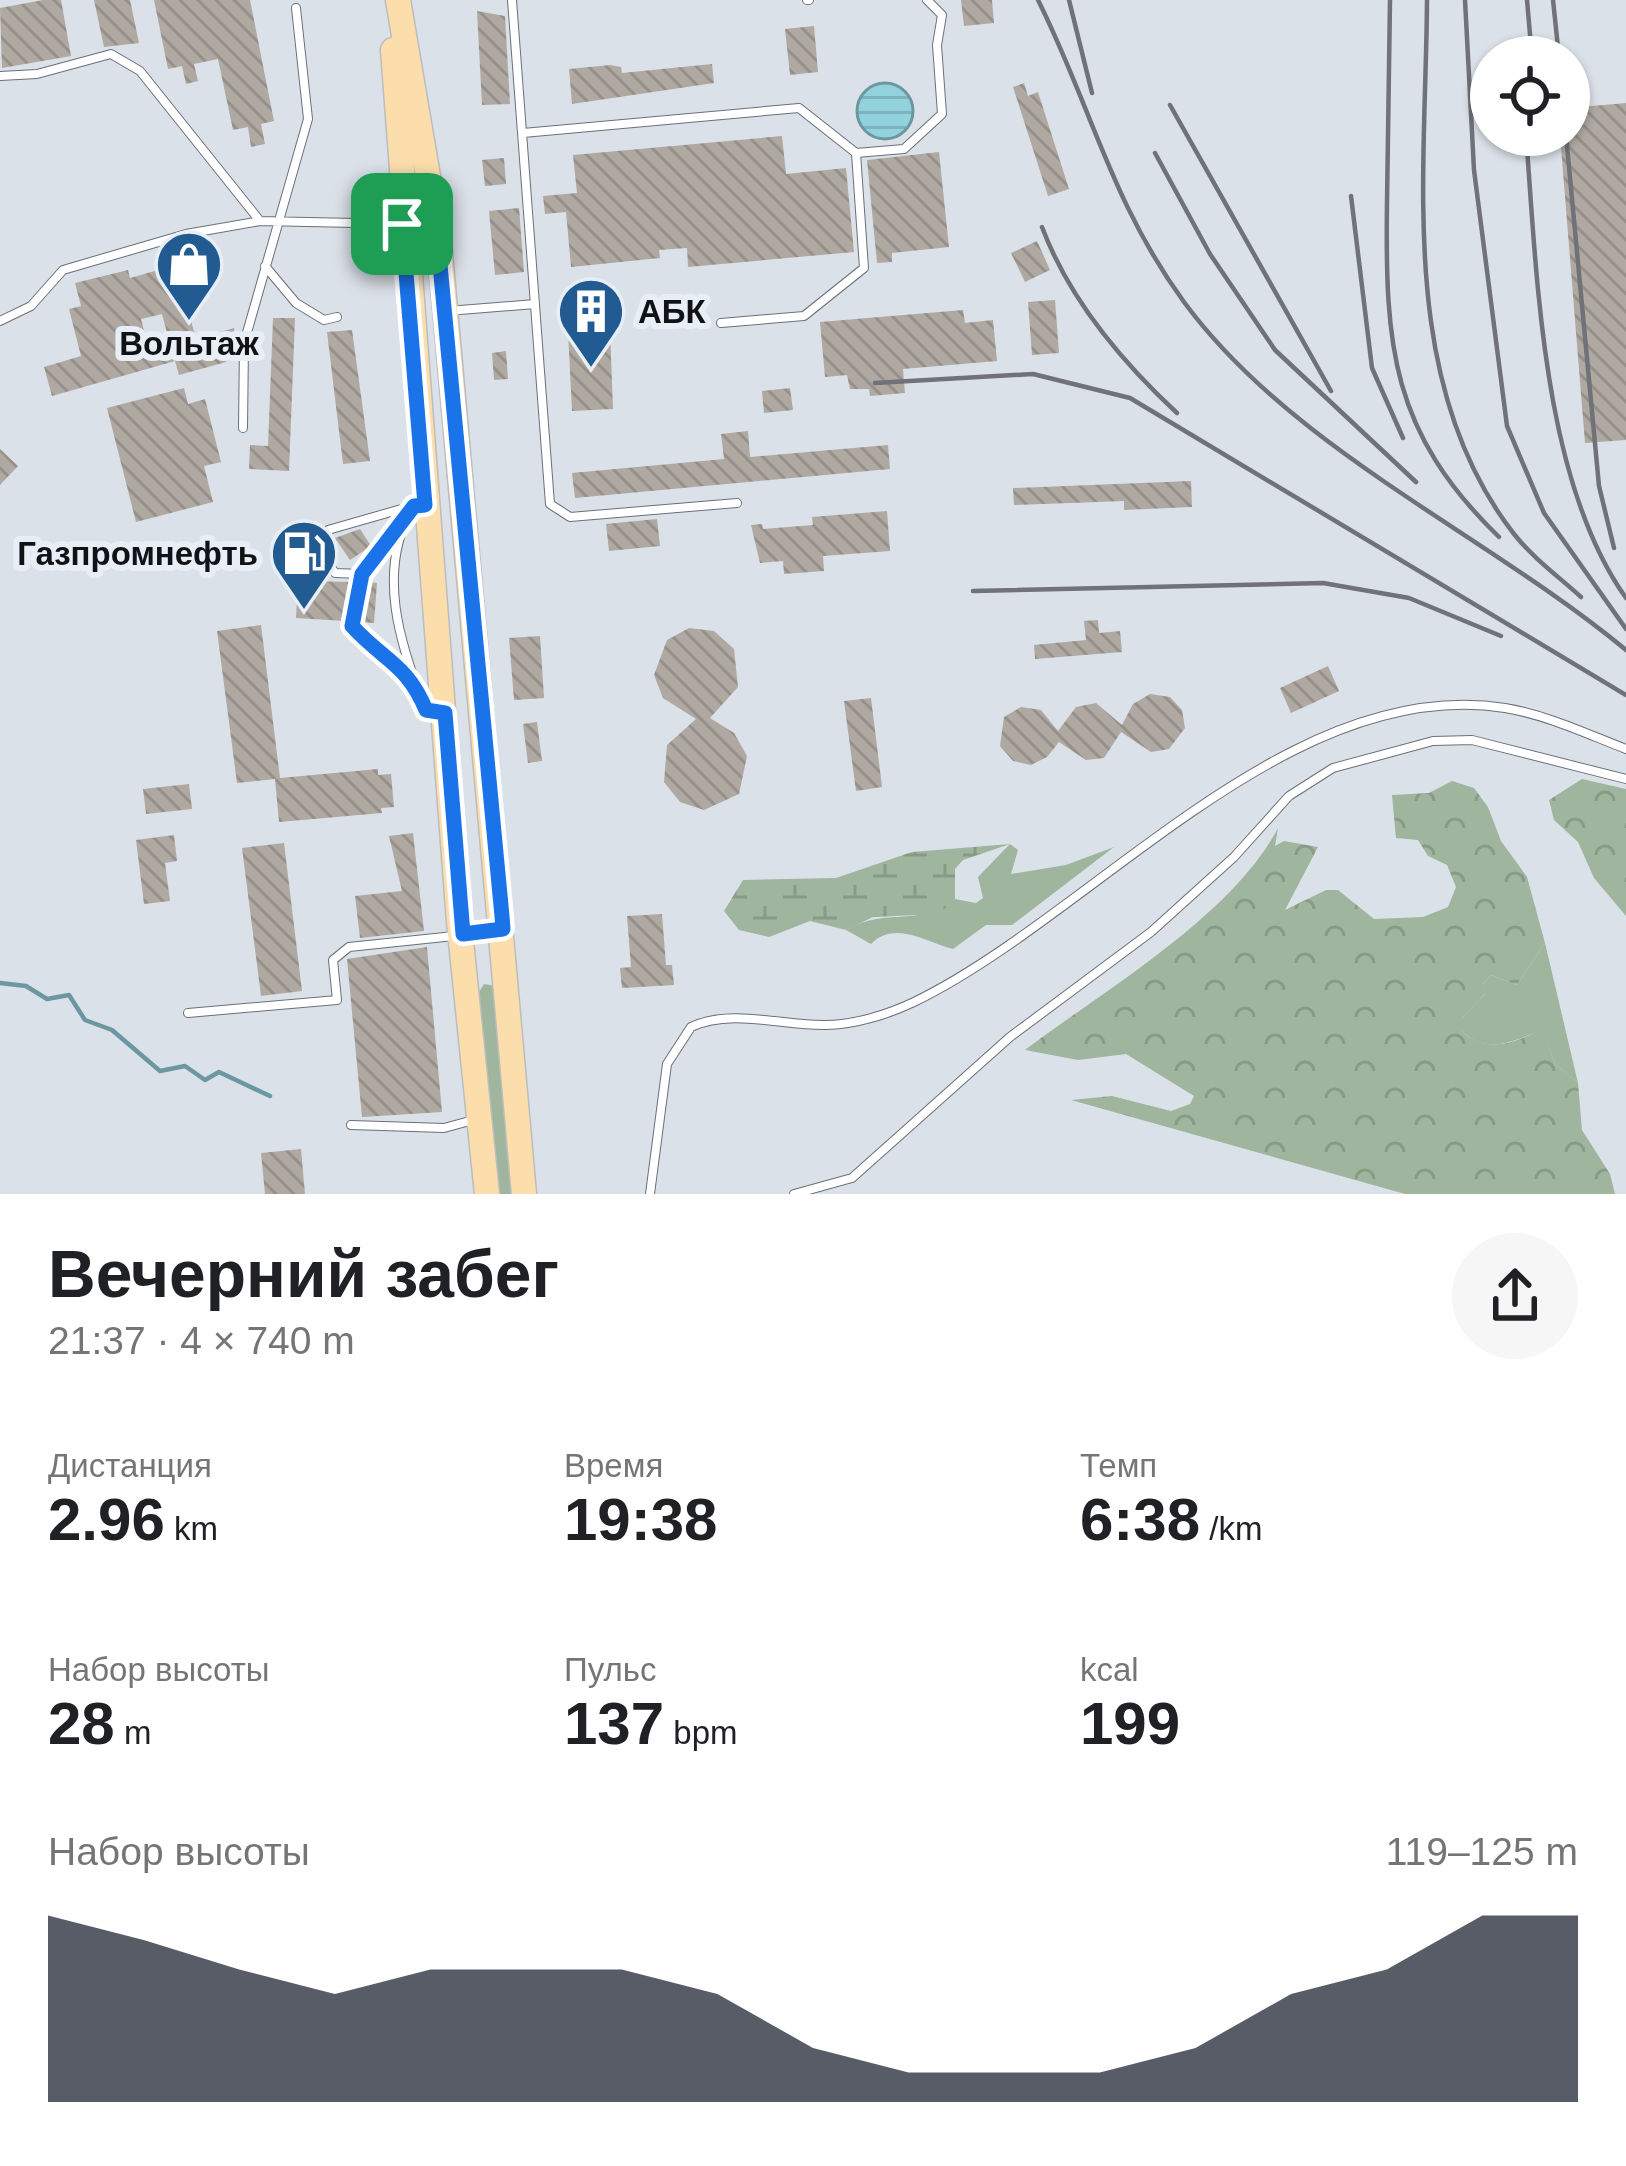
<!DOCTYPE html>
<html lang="ru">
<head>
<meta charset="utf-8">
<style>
  :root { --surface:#fff; --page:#f6f6f6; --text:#202124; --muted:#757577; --accent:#111827 }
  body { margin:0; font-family:Arial,sans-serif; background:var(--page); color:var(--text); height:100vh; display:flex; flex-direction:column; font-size:45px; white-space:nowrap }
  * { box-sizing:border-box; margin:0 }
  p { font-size:39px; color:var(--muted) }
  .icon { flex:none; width:66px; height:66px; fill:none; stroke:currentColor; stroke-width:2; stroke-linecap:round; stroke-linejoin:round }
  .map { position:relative; height:1194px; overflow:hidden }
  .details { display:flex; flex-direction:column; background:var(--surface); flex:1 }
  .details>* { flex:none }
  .buttons { position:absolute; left:1470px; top:36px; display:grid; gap:24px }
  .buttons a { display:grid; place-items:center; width:120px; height:120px; border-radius:50%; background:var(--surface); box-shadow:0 3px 9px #0004; font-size:60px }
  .pin { position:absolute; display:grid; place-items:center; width:102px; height:102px; color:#fff; margin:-51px; border-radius:24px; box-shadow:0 6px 18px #0006 }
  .round { display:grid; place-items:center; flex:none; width:126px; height:126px; border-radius:63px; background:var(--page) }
  .summary { display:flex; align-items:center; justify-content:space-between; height:204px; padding:0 48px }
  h1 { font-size:66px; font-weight:700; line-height:90px }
  .metrics { display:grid; grid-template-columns:repeat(3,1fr); gap:18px; height:204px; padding:12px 48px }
  .metrics div { display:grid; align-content:center }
  .metrics b { font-size:60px; font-weight:700 }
  .metrics small { font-size:33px; font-weight:400 }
  .metrics p { font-size:33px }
  .chart { height:336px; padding:24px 48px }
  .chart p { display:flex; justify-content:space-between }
  .chart svg { width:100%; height:216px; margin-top:12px; fill:var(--accent); opacity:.7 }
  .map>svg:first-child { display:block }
</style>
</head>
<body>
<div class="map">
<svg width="1626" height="1194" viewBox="0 0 1626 1194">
  <defs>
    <pattern id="forest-crowns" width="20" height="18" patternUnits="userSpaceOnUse" patternTransform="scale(3)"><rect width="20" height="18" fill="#9fb59e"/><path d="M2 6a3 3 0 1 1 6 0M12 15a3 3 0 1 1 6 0" fill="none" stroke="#889b87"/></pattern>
    <pattern id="wetland-marsh" width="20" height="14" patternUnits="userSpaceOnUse" patternTransform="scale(3)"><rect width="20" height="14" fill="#9fb59e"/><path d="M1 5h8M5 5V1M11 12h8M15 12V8" fill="none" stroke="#889b87"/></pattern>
    <pattern id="water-rules" width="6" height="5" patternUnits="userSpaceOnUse" patternTransform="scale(3)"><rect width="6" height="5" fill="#92d2dc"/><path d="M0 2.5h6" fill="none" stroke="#7db3bc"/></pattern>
    <pattern id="building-back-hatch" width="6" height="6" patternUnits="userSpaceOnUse" patternTransform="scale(3)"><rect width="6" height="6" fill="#afa9a2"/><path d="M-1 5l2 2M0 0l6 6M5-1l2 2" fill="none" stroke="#96908b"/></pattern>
  </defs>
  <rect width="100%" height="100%" fill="#dbe1e9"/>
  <path fill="#9fb59e" d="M1010,844l8,6 -7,24 55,-9 48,-18 -102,78h-26l-33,24c-28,-7 -58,-29 -82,-5l-25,-14c43,-24 67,-1 109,-31l21,4 7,-5 -5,-21z
    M1545,943l33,140 -23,-19 -13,-34c-30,11 -55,26 -81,0v-11l25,-26 -3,-9 8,-9 26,10z
    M484,984l12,2 21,208h-20l-18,-202z"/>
  <path fill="url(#forest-crowns)" d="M1582,779l44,10v127l-32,-38 -16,-36 -24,-22 -5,-20z
    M1452,781l22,7 14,19 13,34 26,36 18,66 -28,42 -26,-10 -8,9 4,8 -26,27v11c25,25 53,13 81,-1l13,35 23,19 4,47 28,44 5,20h-210l-334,-94 41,-4 59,15 19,-7 4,-8 -68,-42 -48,6 -53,-10c79,-60 207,-134 253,-222l-3,18 9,-5 34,6 -33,63 41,-20h12l36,29 49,-2 25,-10 8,-20 -9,-22 -19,-9 -10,-16 -22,-2 -4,-43 37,-2z"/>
  <path fill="url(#wetland-marsh)" d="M1010,844l-47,16 -8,9v30l-16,15 -66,3 -27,13 -36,-9 -41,16 -30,-7 -15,-19 19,-31 93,-2 76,-26z"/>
  <path fill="url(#water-rules)" stroke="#6b98a0" stroke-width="3" d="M857 111a28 28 0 1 1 56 0a28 28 0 1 1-56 0Z"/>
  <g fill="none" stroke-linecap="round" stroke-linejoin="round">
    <path stroke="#6b98a0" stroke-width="4.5" d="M0,983l26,3 21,13 22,-4 16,25 27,10 48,41 25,-5 20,14 14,-8 51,24"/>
  </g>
  <path fill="url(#building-back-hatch)" fill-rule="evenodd" d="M43,0h18l10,56 -69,12 -2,-60z
    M94,0h36l9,43 -35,4z
    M154,0h96l24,121 -13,3 4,20 -14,3 -3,-20 -15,3 -15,-71 -24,5 4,17 -12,3 -4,-18 -14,3z
    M961,0h31l2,23 -30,3z
    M477,11l28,5 5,88 -28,1z
    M814,26l4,46 -28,3 -5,-46z
    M712,64l2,19 -142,21 -3,-35 41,-4 11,2 1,6z
    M1024,83l4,13 10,-4 31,97 -21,7 -35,-109z
    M1626,103v337l-41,3 -25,-308h9v-27z
    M782,136l4,38 60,-6 8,84 -166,15 -1,-19 -28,2 1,8 -89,9 -5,-55 -21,2 -2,-18 34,-3 -4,-38z
    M939,152l10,95 -57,6v9l-15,1 -10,-103z
    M504,158l2,26 -21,2 -3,-26z
    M519,208l5,64 -29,3 -6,-64z
    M1037,241l13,29 -25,12 -14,-29z
    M176,265l20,74 38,-11 2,15 -10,19 -47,13 -4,-14 -123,35 -8,-29 37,-11 -12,-47 12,-3 -6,-23 53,-13 2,8zM162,314l8,30 -21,6 -8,-31z
    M1055,300l4,53 -27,2 -4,-53z
    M963,310l2,13 28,-3 4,41 -94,8 2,24 -35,3 -1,-7h-19l-3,-14 -22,2 -5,-55z
    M273,318h22l-6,153 -40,-2 1,-24 18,1z
    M352,330l18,131 -27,3 -16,-132z
    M610,330l3,79 -41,2 -4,-80z
    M506,351l2,28 -14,1 -2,-27z
    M184,388l4,16 17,-5 16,63 -17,4 9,36 -77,20 -29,-114z
    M790,388l3,22 -29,3 -2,-22z
    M748,431l2,26 138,-12 2,24 -315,29 -3,-25 152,-14 -3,-25z
    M0,449l18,17 -18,19z
    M1191,481l1,26 -68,3v-9l-110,4 -1,-17z
    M887,511l3,40 -67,5 1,15 -40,3 -1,-13 -23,2 -9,-38 11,-1 1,5 50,-4 -1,-8z
    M657,519l3,27 -51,5 -3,-27z
    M360,529l11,17 -21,14 -15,-22z
    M298,581l54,1 -7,39 -49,-3z
    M369,582l8,1 -3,40 -13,-1z
    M1098,620l1,13 21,-2 2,21 -87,7 -1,-14 52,-5 -2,-19z
    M261,625l19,153 98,-9v6l13,-1 3,33 -13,1 1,5 -103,9 -4,-43 -38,4 -20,-152z
    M689,628l25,3 20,18 4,38 -28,31 24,15 13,23 -8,38 -35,16 -24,-8 -16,-20 3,-37 29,-26 -33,-21 -9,-23 13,-35z
    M540,636l4,62 -30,2 -5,-62z
    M1328,666l11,25 -48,22 -11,-25z
    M1150,694l20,3 12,13 3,18 -16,21 -18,3 -30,-20 -17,26 -18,2 -27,-18 -12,15 -16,8 -18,-4 -13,-15 4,-29 17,-10 20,3 17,21 18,-24 20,-4 26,22 11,-21z
    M871,698l11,89 -26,4 -12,-90z
    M537,722l5,39 -14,2 -5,-39z
    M189,784l3,25 -46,5 -3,-25z
    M413,833l11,98 -64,7 -5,-42 47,-5 -13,-55z
    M174,835l3,26 -12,2 5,38 -26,3 -8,-64z
    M284,843l18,148 -41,5 -19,-148z
    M662,914l4,51h6l2,20 -52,3 -2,-20 11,-1 -4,-51z
    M427,947l15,165 -80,5 -15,-158z
    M301,1149l4,45h-40l-4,-41z"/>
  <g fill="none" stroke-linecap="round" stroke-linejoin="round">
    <defs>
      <path id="service" d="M512,0l38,504 20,13 167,-14
        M807,0h2
        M0,76l37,-2 74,-20 29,17 120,150 144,3
        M523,133l276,-25 57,45
        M265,266l31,37 28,17 13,-3
        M447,311l88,-7
        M0,321l31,-15 32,-36 123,-36 74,-13
        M721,323l83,-7 60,-48 -8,-115 48,-4 38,-35 -5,-69 5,-30 -15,-15
        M243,428l1,-85 64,-224 -12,-111
        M424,505l-10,1c-39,63 -14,140 12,204l13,2
        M399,530l-37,44 -10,52 20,22 40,27
        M362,574l-27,-1 -15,-22 8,-21 84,-24
        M188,1013l149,-13 -4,-40 16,-13 105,-11
        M351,1125l93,3 33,-9
        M650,1194l17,-130 24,-37c40,-19 93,-1 135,-2 28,0 63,-11 88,-23 178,-86 374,-328 591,-294 42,7 82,26 121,41
        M794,1194l58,-16 158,-141 141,-105 83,-75 55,-61 44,-28 100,-27 39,-1 154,39"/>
      <path id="primary" d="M398,0l41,241 85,953
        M393,50l66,872 28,272"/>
    </defs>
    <use href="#service" stroke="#6a7077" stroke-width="10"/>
    <use href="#primary" stroke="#bcbdbd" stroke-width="27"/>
    <use href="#service" stroke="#fff" stroke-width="8"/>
    <use href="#primary" stroke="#fbdeac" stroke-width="24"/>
    <path stroke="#6f7278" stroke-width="4.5" d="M1038,0c53,106 73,202 146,302 108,147 302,232 442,348
      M1069,0l23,93
      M1390,0c-1,67 -2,135 -3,202 -2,144 4,230 112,335
      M1427,0c-1,177 -30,384 87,534 19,24 45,43 67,63
      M1465,0l9,170 33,256 37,87 82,116
      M1527,0l5,57
      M1553,0l6,57
      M1170,105l161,286
      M1526,135c11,140 16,345 100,463
      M1566,135l33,351 15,62
      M1155,153l55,101 65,96 141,132
      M1351,196l21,172 31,70
      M1042,227c27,72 79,134 135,186
      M875,383l158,-9 97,24 496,297
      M973,591l350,-8 86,15 92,38"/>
  </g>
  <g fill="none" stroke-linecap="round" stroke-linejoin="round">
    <defs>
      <path id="route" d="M436,223l66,693 1,13 -40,5 -18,-221 -19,-3c-19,-46 -42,-49 -74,-84l10,-52 52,-68 11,-1 -23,-281z"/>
    </defs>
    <use href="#route" stroke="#fff" stroke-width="24"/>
    <use href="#route" stroke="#1a73e8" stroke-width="15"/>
  </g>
  <defs>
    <symbol id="shop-pin" viewBox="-11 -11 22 30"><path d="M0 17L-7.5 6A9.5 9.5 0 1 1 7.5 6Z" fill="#215b92" stroke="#e8eef6"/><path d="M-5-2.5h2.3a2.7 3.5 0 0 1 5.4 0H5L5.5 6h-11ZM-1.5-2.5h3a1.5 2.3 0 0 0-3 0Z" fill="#fff"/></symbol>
    <symbol id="building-pin" viewBox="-11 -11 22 30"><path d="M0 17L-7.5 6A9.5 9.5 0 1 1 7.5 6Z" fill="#215b92" stroke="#e8eef6"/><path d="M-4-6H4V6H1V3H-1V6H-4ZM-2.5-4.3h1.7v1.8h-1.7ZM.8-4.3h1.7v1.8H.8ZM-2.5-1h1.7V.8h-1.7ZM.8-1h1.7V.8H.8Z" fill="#fff"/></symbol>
    <symbol id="fuel-pin" viewBox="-11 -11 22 30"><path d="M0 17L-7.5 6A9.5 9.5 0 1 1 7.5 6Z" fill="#215b92" stroke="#e8eef6"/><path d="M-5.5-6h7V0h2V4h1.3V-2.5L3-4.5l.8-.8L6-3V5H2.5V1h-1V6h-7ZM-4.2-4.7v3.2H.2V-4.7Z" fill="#fff"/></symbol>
  </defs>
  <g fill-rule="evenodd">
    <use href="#shop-pin" x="151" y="226" width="76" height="104"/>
    <use href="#building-pin" x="553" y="273" width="76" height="104"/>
    <use href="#fuel-pin" x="266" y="515" width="76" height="104"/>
  </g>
  <g text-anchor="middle" stroke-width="12" stroke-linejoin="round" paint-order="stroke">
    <g font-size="33" font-weight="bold" fill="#101215" stroke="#e8eef6" text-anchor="start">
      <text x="638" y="323">АБК</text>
      <text x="189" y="355" text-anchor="middle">Вольтаж</text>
      <text x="258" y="565" text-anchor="end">Газпромнефть</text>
    </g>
  </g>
</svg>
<div class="buttons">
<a><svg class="icon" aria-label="locate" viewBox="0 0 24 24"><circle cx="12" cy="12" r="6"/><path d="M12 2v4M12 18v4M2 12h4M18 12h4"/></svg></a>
</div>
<div class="pin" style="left:402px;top:224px;background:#1e9e55"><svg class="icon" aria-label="arrive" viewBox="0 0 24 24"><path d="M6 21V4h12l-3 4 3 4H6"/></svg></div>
</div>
<section class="details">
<div class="summary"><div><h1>Вечерний забег</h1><p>21:37 · 4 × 740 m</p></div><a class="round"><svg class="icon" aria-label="share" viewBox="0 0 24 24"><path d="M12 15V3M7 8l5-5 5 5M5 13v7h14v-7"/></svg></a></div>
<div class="metrics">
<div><p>Дистанция</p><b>2.96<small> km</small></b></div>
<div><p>Время</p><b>19:38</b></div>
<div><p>Темп</p><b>6:38<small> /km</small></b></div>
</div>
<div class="metrics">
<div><p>Набор высоты</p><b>28<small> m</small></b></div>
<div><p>Пульс</p><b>137<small> bpm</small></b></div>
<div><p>kcal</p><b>199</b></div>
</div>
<div class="chart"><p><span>Набор высоты</span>119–125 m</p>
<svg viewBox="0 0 160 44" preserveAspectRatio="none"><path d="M0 44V6L10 11L20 17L30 22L40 17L50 17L60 17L70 22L80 33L90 38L100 38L110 38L120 33L130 22L140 17L150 6L160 6V44z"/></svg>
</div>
</section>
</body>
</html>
